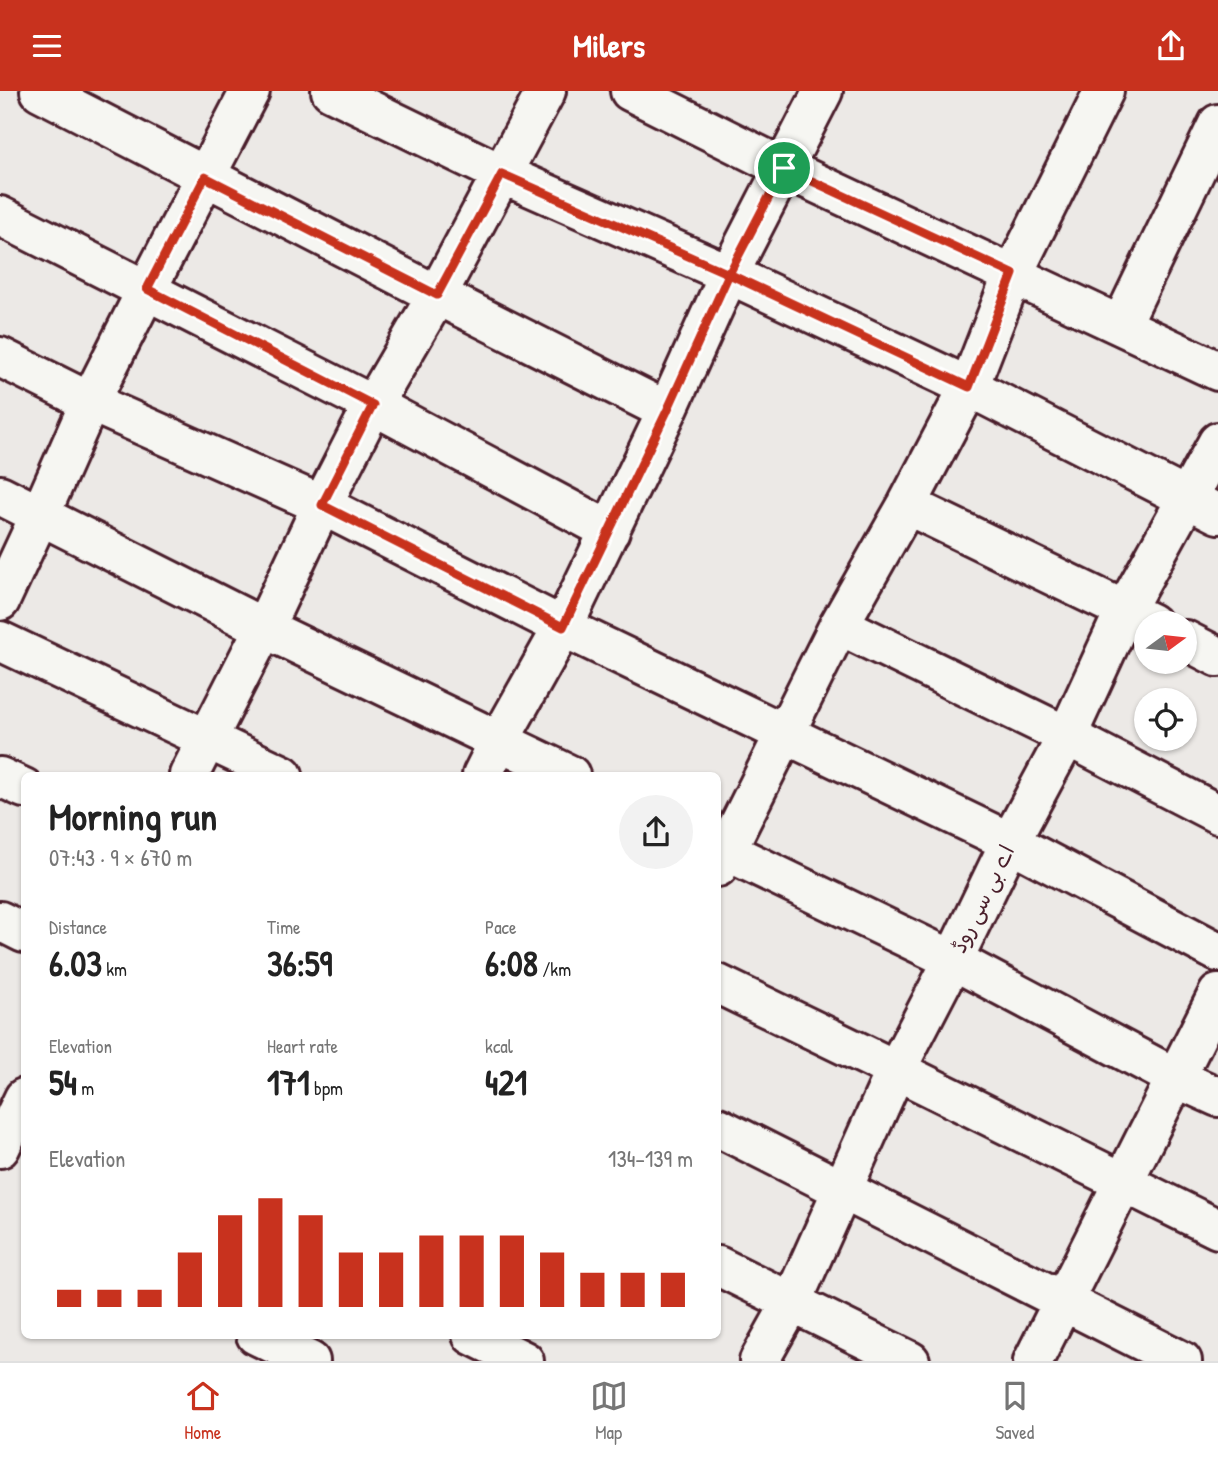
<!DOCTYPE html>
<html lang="en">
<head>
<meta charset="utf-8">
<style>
  :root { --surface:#fff; --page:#f2f2f2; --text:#222; --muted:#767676; --line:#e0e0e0; --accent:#c8321e }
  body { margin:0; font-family:"Patrick Hand","Playpen Sans Arabic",sans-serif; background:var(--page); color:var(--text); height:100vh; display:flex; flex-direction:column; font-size:26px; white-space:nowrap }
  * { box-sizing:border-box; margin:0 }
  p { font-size:23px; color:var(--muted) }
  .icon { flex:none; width:38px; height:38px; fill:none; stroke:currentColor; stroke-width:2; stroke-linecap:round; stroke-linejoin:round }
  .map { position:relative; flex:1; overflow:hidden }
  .panel { position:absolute; left:21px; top:681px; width:700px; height:567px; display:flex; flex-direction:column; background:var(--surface); border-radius:10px; box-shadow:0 2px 5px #0004 }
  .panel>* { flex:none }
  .needle { width:46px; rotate:75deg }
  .controls { position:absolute; left:1134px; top:520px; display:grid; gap:14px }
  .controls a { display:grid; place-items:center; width:63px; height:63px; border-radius:50%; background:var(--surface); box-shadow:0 2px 5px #0004; font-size:35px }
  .pin { position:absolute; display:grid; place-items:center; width:60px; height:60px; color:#fff; margin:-30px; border:4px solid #fff; border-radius:50%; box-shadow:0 2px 7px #0007 }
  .round { display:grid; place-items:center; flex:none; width:74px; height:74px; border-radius:37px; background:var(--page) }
  .overview { display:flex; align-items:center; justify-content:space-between; height:119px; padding:0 28px }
  h1 { font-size:38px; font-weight:800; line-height:52px }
  .metrics { display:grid; grid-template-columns:repeat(3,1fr); gap:10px; height:119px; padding:7px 28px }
  .metrics div { display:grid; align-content:center }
  .metrics b { font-size:35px; font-weight:800 }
  .metrics small { font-size:19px; font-weight:400 }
  .metrics p { font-size:19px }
  .chart { height:196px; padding:14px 28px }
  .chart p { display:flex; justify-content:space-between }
  .chart svg { width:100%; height:126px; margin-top:7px; stroke:var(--accent); stroke-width:6 }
  header { display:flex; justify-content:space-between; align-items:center; height:91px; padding:0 28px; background:var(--accent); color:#fff; font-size:32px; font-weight:800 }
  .dock { display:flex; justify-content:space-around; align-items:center; height:98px; border-top:2px solid var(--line); background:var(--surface); font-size:19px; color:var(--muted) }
  .dock a { display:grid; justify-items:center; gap:4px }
  .dock .active { color:var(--accent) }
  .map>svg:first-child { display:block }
</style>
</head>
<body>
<header><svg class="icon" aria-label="menu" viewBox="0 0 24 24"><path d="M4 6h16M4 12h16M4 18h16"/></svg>Milers<svg class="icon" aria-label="share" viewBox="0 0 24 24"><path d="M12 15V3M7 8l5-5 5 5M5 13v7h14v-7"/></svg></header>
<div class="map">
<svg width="1218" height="1270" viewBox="0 0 1218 1270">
  <rect width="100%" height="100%" fill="#ece9e6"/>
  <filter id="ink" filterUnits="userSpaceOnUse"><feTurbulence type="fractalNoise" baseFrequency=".0143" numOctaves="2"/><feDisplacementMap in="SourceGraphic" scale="14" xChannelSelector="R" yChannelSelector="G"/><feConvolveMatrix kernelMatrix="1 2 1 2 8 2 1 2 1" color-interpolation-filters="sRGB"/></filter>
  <g filter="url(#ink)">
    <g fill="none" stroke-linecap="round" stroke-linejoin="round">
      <defs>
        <path id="minor" d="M40,0l397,204 230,116
          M331,0l171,83 227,100 240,113 249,127
          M630,0l154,77 434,203
          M0,125l373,189 237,126
          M1121,234l97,-201
          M0,266l90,45 232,103 241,122 447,215 208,110
          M0,404l264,133 306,147
          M907,414l244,118
          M0,510l40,-86 50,-113 57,-113 103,-198
          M839,534l228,111 151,78
          M1185,549l33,17
          M0,550l283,134
          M189,684l75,-147 58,-123 51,-100 64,-110 109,-204
          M482,684l17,-34 64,-114 104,-216 62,-137 94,-183
          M0,686l24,11
          M718,756l235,113 223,118 42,19
          M718,776l121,-242 68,-120 62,-118 44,-113 91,-183
          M0,830l24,12
          M718,893l178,86 322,159
          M718,1036l464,234
          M0,1057l24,-50
          M718,1175l192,95
          M256,1244l54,26
          M472,1244l52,26
          M759,1270l33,-59 104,-232 57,-110 57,-118 57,-106 58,-126 93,-168
          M1033,1270l185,-367"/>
      </defs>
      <use href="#minor" stroke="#4a1f2b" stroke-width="44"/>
      <use href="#minor" stroke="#f6f6f2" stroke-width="38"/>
    </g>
  </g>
  <g fill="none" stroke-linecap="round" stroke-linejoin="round" filter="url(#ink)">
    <defs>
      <path id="route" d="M784,77l-55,106 -227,-100 -65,121 -232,-118 -58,112 226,116 -51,100 241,122 104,-216 62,-137 240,113 44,-113 -229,-106"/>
    </defs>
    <use href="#route" stroke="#fff" stroke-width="14"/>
    <use href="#route" stroke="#c8321e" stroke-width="9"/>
  </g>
  <g text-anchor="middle" stroke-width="6" stroke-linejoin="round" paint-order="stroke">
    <g font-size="21" fill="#4a1f2b" stroke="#f6f6f2">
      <text transform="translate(983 808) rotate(-64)" y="7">اے بی سی روڈ</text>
    </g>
  </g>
</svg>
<div class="controls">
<a><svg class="needle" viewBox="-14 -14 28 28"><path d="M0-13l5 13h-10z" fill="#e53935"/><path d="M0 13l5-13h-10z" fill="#767676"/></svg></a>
<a><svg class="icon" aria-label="locate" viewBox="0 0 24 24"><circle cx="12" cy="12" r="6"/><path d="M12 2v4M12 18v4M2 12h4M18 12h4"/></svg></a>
</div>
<div class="pin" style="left:784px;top:77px;background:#1e9e55"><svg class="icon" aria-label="arrive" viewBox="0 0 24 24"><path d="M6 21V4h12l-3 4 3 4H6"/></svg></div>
<section class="panel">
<div class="overview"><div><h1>Morning run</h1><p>07:43 · 9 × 670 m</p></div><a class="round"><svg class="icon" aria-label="share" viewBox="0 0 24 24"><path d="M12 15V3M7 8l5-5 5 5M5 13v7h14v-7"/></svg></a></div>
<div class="metrics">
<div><p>Distance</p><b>6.03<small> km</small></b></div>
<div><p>Time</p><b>36:59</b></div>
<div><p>Pace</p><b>6:08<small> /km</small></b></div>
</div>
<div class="metrics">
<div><p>Elevation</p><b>54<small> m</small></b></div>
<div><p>Heart rate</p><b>171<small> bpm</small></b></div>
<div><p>kcal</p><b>421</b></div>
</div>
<div class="chart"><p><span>Elevation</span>134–139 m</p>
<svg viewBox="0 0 160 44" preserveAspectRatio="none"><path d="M5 44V38M15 44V38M25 44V38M35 44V25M45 44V12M55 44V6M65 44V12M75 44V25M85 44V25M95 44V19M105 44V19M115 44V19M125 44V25M135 44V32M145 44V32M155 44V32"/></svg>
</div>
</section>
</div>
<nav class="dock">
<a class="active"><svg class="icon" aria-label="home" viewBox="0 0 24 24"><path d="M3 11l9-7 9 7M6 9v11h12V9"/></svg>Home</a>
<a><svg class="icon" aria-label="map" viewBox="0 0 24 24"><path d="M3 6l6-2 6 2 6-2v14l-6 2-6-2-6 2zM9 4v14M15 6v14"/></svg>Map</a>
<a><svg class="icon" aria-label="saved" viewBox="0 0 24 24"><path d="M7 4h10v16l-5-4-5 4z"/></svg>Saved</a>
</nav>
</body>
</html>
